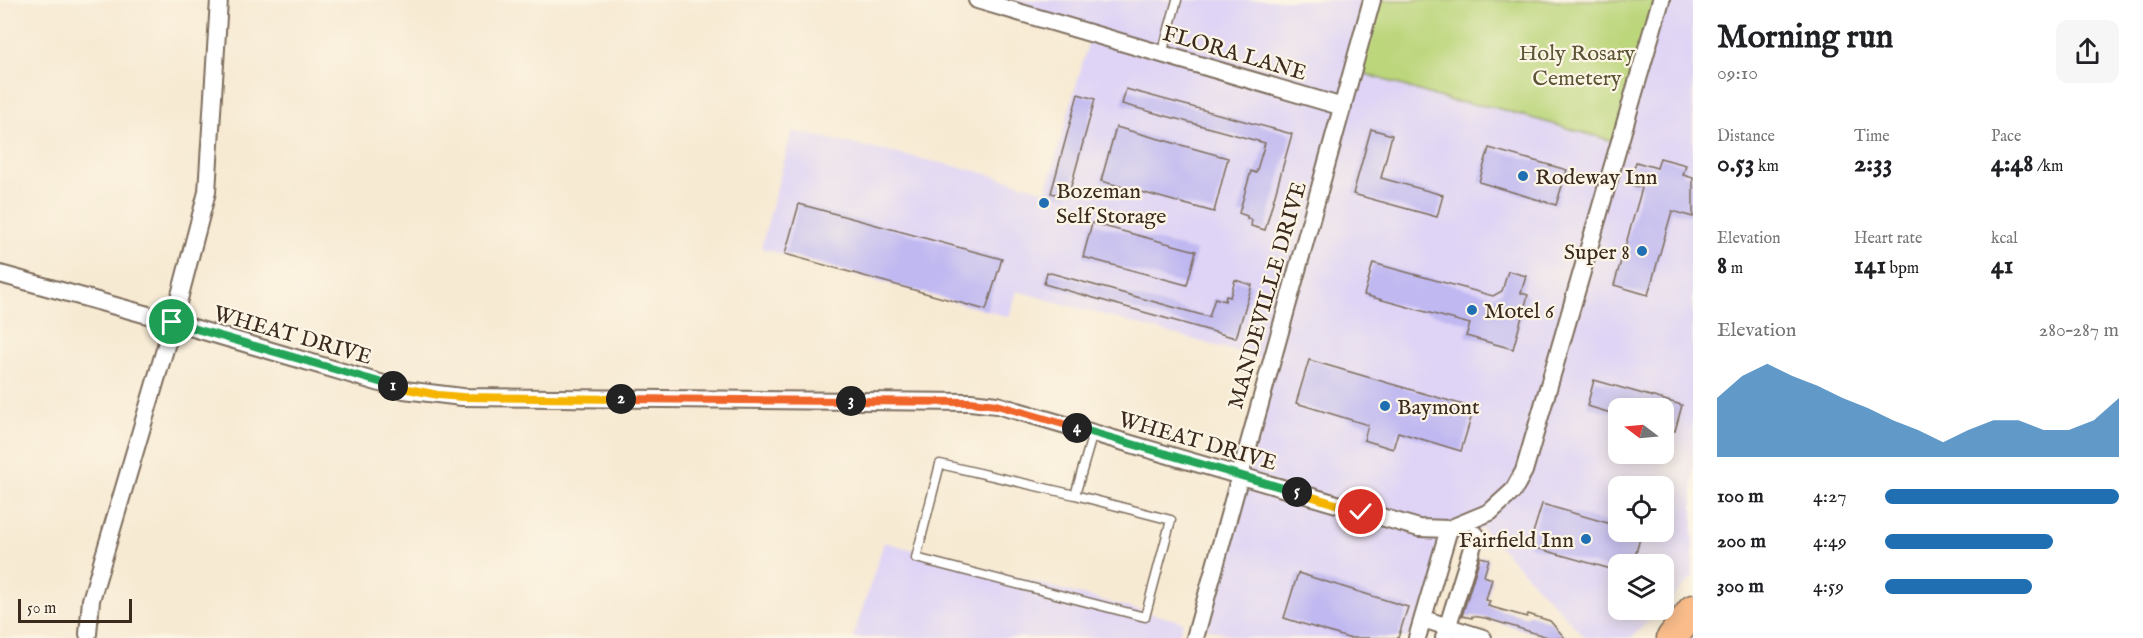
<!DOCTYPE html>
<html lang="en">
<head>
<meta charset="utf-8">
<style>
  :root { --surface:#fff; --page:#f6f6f6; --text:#202124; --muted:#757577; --accent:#1f6fb2 }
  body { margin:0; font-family:"IM FELL English",serif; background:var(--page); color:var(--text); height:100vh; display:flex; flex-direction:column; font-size:22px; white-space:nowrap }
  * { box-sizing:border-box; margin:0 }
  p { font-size:20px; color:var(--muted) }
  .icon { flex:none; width:33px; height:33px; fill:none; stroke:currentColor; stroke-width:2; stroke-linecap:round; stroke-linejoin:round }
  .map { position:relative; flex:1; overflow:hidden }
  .side { display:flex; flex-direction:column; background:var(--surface); width:450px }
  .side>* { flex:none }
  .needle { width:39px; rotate:286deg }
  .tools { position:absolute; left:1608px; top:398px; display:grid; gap:12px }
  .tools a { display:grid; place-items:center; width:66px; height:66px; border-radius:12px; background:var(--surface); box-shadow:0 3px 15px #0003; font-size:30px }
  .scale { position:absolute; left:18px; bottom:15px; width:114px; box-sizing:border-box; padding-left:6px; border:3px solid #3b2a1e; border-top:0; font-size:16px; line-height:21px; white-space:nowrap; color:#3b2a1e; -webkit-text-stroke:4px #fcf5e5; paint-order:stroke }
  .pin { position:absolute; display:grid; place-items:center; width:51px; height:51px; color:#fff; margin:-26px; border:3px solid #fff; border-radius:50%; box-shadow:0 2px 6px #0007 }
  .km { position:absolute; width:30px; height:30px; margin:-15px; border-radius:50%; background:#222; color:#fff; font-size:16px; line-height:30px; text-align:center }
  .round { display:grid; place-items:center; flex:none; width:63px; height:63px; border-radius:12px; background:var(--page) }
  .headline { display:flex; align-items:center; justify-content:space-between; height:102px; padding:0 24px }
  h1 { font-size:33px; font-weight:700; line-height:45px }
  .metrics { display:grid; grid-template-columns:repeat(3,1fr); gap:9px; height:102px; padding:6px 24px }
  .metrics div { display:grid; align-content:center }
  .metrics b { font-size:26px; font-weight:700 }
  .metrics small { font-size:16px; font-weight:400 }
  .metrics p { font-size:16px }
  .chart { height:168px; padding:12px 24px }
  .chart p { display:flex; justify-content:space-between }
  .chart svg { width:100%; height:108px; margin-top:6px; fill:var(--accent); opacity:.7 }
  ul { padding:0 24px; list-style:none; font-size:20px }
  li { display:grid; grid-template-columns:96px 72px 1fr; align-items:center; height:45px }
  li i { height:15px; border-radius:8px; background:var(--accent) }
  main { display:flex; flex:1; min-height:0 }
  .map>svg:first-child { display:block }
</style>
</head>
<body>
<main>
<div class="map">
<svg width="1693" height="638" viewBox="0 0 1693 638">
  <rect width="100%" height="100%" fill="#fcf5e5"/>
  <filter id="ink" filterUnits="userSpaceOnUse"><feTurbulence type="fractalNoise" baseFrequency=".0167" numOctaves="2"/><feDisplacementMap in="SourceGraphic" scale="12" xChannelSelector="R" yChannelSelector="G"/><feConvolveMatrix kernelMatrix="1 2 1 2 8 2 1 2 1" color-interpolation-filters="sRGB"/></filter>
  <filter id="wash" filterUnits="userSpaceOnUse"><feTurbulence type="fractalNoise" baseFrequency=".008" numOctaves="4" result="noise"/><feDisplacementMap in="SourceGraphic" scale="24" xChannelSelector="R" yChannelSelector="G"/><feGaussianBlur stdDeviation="1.35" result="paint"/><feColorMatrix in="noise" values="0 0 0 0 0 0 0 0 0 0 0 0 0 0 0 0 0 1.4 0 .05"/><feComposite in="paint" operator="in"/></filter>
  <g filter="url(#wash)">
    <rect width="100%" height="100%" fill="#f7ead3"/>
    <path fill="#dfd4f5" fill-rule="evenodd" d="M977,0h395l79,101 42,6 168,-107h32v576l-2,3 -27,27v-42h-46v45h43l-30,29h-45l-104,-110 -27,13 -29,97h-185l-43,-12 73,-265 -254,-70 -8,26 -248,-69 31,-117 185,40 69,20 45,-158zM1618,408h46v45h-46zM1618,486h46v45h-46z
      M884,542l299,80 -5,16h-325z"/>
    <path fill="#bcd67b" stroke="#7c804c" stroke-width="1.5" d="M1372,0h289l-41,143 -127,-36 -42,-6 -98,-31z"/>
    <g id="blocks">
      <path fill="#bfb8f1" d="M1126,89l166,45 -27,96 -14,-4 1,-6 -5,-2v-2l-8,-3 12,-42 5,2 9,-30 -143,-39z
        M1078,94l17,5 -27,98 -17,-4z
        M1116,127l112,31 -14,54 -113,-31z
        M1371,129l21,6 -11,43 62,17 -6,22 -84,-23z
        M1489,148l78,22 -11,35 -77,-23z
        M1660,158l26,7 -3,10 10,3v39l-21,-6 -24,84 -34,-10 28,-97 -13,-4 7,-22 21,6z
        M799,204l203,55 -16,51 -201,-56z
        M1092,223l104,28 -9,34 -104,-28z
        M1373,263l120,33 9,-5 6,-20 18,5 -5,17 7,2 -15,54 -47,-13 4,-12 -106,-29z
        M1047,272l162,45 6,-19 10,3 1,-5 4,1 5,-17 17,5 -16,53 -192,-54z
        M1309,360l165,48 -13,43 -63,-19 -5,17 -29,-9 4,-15 -72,-22z
        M1594,380l88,25 -7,26 -11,-4v-19h-46v7l-31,-9z
        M1542,504l76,22v5h24l-9,33h-15v7l-89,-25z
        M1480,557l9,2 -5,17 8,3 -6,21 4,1 -2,5 39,11 1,-3 22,7 15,17h-14l-66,-20 -13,-2v2l-10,-2z
        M1298,573l110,34 -10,31h-50l-64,-20z"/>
    </g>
  </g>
  <g filter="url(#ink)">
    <use href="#blocks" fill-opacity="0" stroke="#7d6d5d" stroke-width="1.5"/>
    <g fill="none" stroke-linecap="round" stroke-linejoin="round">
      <defs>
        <path id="lane" d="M1162,54l15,-54
          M1075,495l-135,-31 -24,94 229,59 26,-97 -96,-25 18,-62"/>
        <path id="street" d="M977,0l366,107
          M0,274l173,48 231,68 58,7 508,5 27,3 422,123 30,1 41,-17 23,-21 11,-20 137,-471
          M1423,619l60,19
          M88,634l3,-34 82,-278 34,-130 12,-192
          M1195,638l177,-638
          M1417,638l32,-109
          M1444,638l32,-103"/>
        <path id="highway" d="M1672,638l21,-28"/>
      </defs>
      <use href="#lane" stroke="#7d6d5d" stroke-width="11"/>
      <use href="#street" stroke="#7d6d5d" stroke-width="20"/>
      <use href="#highway" stroke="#7d6d5d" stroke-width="33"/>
      <use href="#lane" stroke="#fff" stroke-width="8"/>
      <use href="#street" stroke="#fff" stroke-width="16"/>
      <use href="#highway" stroke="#f9bc8a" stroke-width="30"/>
    </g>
  </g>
  <g fill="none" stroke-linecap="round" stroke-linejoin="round" filter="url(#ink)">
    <defs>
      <path id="split-1" d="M172,322l221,64"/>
      <path id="split-2" d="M393,386l45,9 24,2 159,2"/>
      <path id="split-3" d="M621,399l230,2"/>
      <path id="split-4" d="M851,401l119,1 27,3 80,23"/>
      <path id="split-5" d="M1077,428l220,64"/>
      <path id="split-6" d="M1297,492l64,20"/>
    </defs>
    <use href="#split-1" stroke="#fff" stroke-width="12"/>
    <use href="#split-2" stroke="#fff" stroke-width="12"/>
    <use href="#split-3" stroke="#fff" stroke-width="12"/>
    <use href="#split-4" stroke="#fff" stroke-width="12"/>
    <use href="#split-5" stroke="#fff" stroke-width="12"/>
    <use href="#split-6" stroke="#fff" stroke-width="12"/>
    <use href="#split-1" stroke="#22a559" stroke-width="8"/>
    <use href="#split-2" stroke="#f5b400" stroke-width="8"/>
    <use href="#split-3" stroke="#f0652b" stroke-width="8"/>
    <use href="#split-4" stroke="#f0652b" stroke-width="8"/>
    <use href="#split-5" stroke="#22a559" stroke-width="8"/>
    <use href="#split-6" stroke="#f5b400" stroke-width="8"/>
  </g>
  <g fill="#1f6fb2" stroke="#fcf5e5" stroke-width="2">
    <circle cx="1523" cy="176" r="6"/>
    <circle cx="1044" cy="203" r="6"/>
    <circle cx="1642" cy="251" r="6"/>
    <circle cx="1472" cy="310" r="6"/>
    <circle cx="1385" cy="406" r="6"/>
    <circle cx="1586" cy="539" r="6"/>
  </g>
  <g text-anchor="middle" stroke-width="4.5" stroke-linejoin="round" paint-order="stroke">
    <g font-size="22" fill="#3b2a1e" stroke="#fcf5e5">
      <text transform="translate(1235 52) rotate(16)" y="8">FLORA LANE</text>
      <text transform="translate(1266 295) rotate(-74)" y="8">MANDEVILLE DRIVE</text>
      <text transform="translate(293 334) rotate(16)" y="8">WHEAT DRIVE</text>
      <text transform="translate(1198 440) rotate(16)" y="8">WHEAT DRIVE</text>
    </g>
    <g font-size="22" fill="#5b5535" stroke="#fcf5e5">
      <text x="1577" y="60">Holy Rosary<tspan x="1577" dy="25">Cemetery</tspan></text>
    </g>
    <g font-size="22" fill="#3b2a1e" stroke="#fcf5e5" text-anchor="start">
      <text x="1535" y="184">Rodeway Inn</text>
      <text x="1056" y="198">Bozeman<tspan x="1056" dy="25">Self Storage</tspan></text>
      <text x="1630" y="259" text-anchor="end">Super 8</text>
      <text x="1484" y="318">Motel 6</text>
      <text x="1397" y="414">Baymont</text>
      <text x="1574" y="547" text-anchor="end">Fairfield Inn</text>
    </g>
  </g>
</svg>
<div class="tools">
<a><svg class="needle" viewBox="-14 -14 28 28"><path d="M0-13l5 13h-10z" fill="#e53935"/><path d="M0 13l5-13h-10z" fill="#757577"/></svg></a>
<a><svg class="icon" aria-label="locate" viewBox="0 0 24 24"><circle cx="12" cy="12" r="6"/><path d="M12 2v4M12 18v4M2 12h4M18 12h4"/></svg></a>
<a><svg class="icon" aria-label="layers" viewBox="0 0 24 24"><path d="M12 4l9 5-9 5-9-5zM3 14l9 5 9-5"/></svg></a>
</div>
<div class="scale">50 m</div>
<div class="pin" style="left:172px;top:322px;background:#1e9e55"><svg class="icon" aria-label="arrive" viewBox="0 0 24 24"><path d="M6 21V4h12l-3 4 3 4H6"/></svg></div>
<div class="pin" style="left:1361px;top:512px;background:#d93025"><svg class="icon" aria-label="check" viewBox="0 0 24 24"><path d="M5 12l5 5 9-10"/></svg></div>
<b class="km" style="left:393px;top:386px">1</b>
<b class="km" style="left:621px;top:399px">2</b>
<b class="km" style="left:851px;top:401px">3</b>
<b class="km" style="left:1077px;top:428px">4</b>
<b class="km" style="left:1297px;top:492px">5</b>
</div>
<section class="side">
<div class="headline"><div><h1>Morning run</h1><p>09:10</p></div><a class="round"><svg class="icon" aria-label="share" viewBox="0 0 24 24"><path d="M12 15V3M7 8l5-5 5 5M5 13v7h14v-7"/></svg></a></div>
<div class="metrics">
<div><p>Distance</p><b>0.53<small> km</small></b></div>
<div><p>Time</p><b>2:33</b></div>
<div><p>Pace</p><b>4:48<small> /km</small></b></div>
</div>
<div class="metrics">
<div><p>Elevation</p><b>8<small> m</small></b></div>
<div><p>Heart rate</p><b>141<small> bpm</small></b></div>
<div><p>kcal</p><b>41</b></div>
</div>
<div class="chart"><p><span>Elevation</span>280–287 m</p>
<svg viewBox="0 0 160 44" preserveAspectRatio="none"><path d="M0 44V20L10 11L20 6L30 11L40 15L50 20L60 24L70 29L80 33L90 38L100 33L110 29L120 29L130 33L140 33L150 29L160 20V44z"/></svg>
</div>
<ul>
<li><b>100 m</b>4:27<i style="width:100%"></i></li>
<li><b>200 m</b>4:49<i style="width:72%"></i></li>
<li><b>300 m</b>4:59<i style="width:63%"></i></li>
</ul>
</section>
</main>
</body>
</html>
